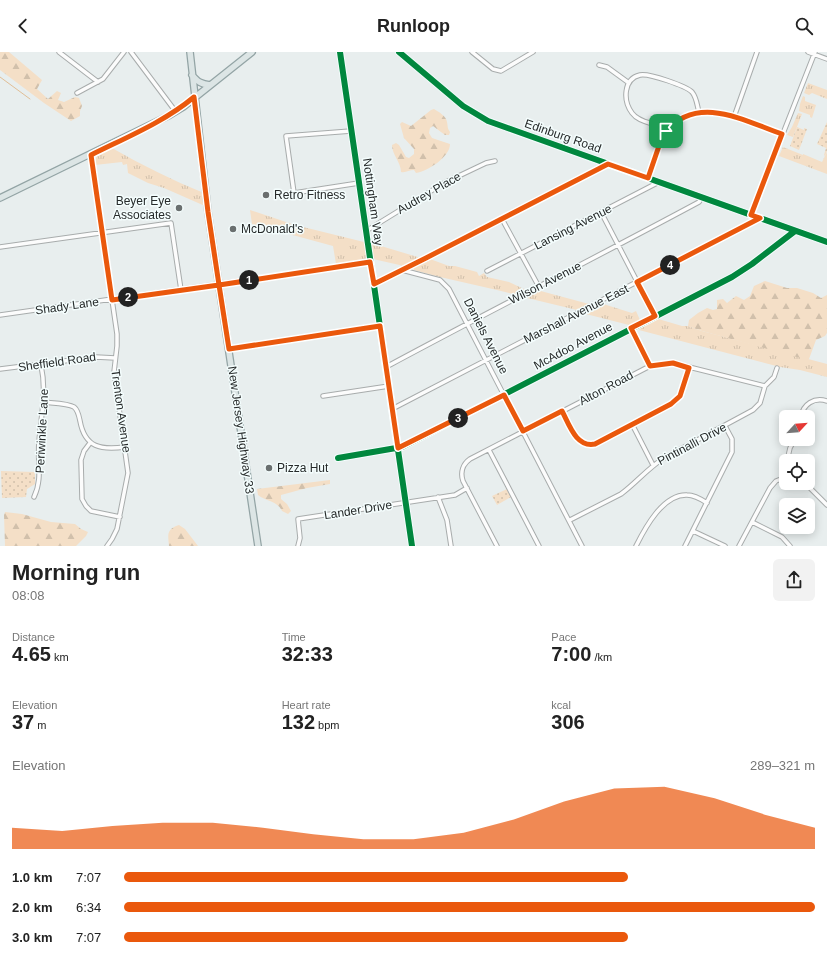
<!DOCTYPE html>
<html lang="en">
<head>
<meta charset="utf-8">
<style>
  :root { --surface:#fff; --page:#f2f2f2; --text:#222; --muted:#767676; --accent:#ea580c }
  body { margin:0; font-family:Arial,sans-serif; background:var(--page); color:var(--text); height:100vh; display:flex; flex-direction:column; font-size:15px; white-space:nowrap }
  * { box-sizing:border-box; margin:0 }
  p { font-size:13px; color:var(--muted) }
  .icon { flex:none; width:22px; height:22px; fill:none; stroke:currentColor; stroke-width:2; stroke-linecap:round; stroke-linejoin:round }
  .map { position:relative; height:494px; overflow:hidden }
  .drawer { display:flex; flex-direction:column; background:var(--surface); flex:1 }
  .drawer>* { flex:none }
  .needle { width:26px; rotate:64deg }
  .fabs { position:absolute; left:779px; top:358px; display:grid; gap:8px }
  .fabs a { display:grid; place-items:center; width:36px; height:36px; border-radius:6px; background:var(--surface); box-shadow:0 2px 10px #0003; font-size:20px }
  .pin { position:absolute; display:grid; place-items:center; width:34px; height:34px; color:#fff; margin:-17px; border-radius:8px; box-shadow:0 2px 6px #0006 }
  .km { position:absolute; width:20px; height:20px; margin:-10px; border-radius:50%; background:#222; color:#fff; font-size:11px; line-height:20px; text-align:center }
  .round { display:grid; place-items:center; flex:none; width:42px; height:42px; border-radius:6px; background:var(--page) }
  .head { display:flex; align-items:center; justify-content:space-between; height:68px; padding:0 12px }
  h1 { font-size:22px; font-weight:600; line-height:30px }
  .figures { display:grid; grid-template-columns:repeat(3,1fr); gap:6px; height:68px; padding:4px 12px }
  .figures div { display:grid; align-content:center }
  .figures b { font-size:20px; font-weight:600 }
  .figures small { font-size:11px; font-weight:400 }
  .figures p { font-size:11px }
  .chart { height:112px; padding:8px 12px }
  .chart p { display:flex; justify-content:space-between }
  .chart svg { width:100%; height:72px; margin-top:4px; fill:var(--accent); opacity:.7 }
  ul { padding:0 12px; list-style:none; font-size:13px }
  li { display:grid; grid-template-columns:64px 48px 1fr; align-items:center; height:30px }
  li i { height:10px; border-radius:5px; background:var(--accent) }
  header { display:flex; justify-content:space-between; align-items:center; height:52px; padding:0 12px; background:var(--surface); font-size:18px; font-weight:600 }
  .map>svg:first-child { display:block }
</style>
</head>
<body>
<header><svg class="icon" aria-label="back" viewBox="0 0 24 24"><path d="M15 5l-7 7 7 7"/></svg>Runloop<svg class="icon" aria-label="search" viewBox="0 0 24 24"><circle cx="10" cy="10" r="6"/><path d="M15 15l6 6"/></svg></header>
<div class="map">
<svg width="827" height="494" viewBox="0 0 827 494">
  <defs>
    <pattern id="grass-tufts" width="24" height="20" patternUnits="userSpaceOnUse"><rect width="24" height="20" fill="#f4dfc7"/><path d="M3 7l-1-3M5 7V3M7 7l1-3M15 17l-1-3M17 17v-4M19 17l1-3" fill="none" stroke="#d1c0ab"/></pattern>
    <pattern id="forest-firs" width="22" height="20" patternUnits="userSpaceOnUse"><rect width="22" height="20" fill="#f4dfc7"/><path d="M5 1l3.5 6h-7zM16 11l3.5 6h-7z" fill="#d1c0ab"/></pattern>
    <pattern id="park-dots" width="8" height="8" patternUnits="userSpaceOnUse"><rect width="8" height="8" fill="#f4dfc7"/><path d="M2 2h.1M6 6h.1" fill="none" stroke="#d1c0ab" stroke-width="1.8" stroke-linecap="round"/></pattern>
  </defs>
  <rect width="100%" height="100%" fill="#e8eeee"/>
  <path fill="url(#grass-tufts)" d="M808,31l19,7v9l-15,-6 -3,2 -5,-2z
    M803,44l2,1v4l11,4 -4,13 -2,-1v-2l-11,-4 1,-7z
    M798,61l4,1 -9,23 -6,-2 5,-8z
    M783,95l20,8v-1l19,8 5,-10v22l-48,-18z
    M112,96c30,17 60,32 92,45l1,13 -41,-18 -16,-5 -20,-10 -1,-9 -4,1 -1,-3 -27,3v-4l2,-5z
    M250,158l45,15 69,17 3,16 -3,2 -28,4 -3,-18 -81,-22z
    M371,191l50,15 -17,8 -31,-7z
    M430,207l19,7h6l22,6 2,4 5,-3 3,4 22,5 17,8 -9,5c-34,-9 -69,-15 -103,-25l-1,-3z
    M537,238l52,14 -12,6 -54,-13z
    M600,251l32,10 4,-2 4,9 -11,5 -47,-12z
    M655,266l27,8h6l14,5 125,33v13l-27,-7 -20,-3 -145,-38z"/>
  <path fill="url(#forest-firs)" d="M0,0h9l33,28 -5,9 11,10 9,-8 4,2 -3,7 6,2 11,-5 4,1 3,8 -2,5v5l-9,5 -27,-18 -44,-33z
    M434,57c5,3 12,7 13,13 1,4 0,6 3,10l-1,3h-4l-12,-9 -3,2 -1,5 3,5 18,6c0,13 -22,27 -34,29l-2,-3c-5,0 -8,3 -13,2 0,-10 -9,-17 -9,-27l4,-2 3,2 7,12 3,1 5,-4v-5l-10,-11 -4,-14 2,-2 9,4 20,-16z
    M765,229l22,7h10l16,5 8,5 6,-3v38l-2,3 -9,4 -7,19h-5l-102,-28 -14,-5 1,-6 9,-7 9,-5 6,2 4,-1v-9l6,-1 4,4 9,-7 8,4 6,-4 4,-10z
    M330,428v4l-23,4 -26,7v4l6,5 4,7 -3,3 -6,-3c-4,-10 -17,-10 -24,-16l-1,-6z
    M5,460l17,2 29,8 24,2 6,5 7,3 -2,4 -10,10h-71l-1,-31z
    M179,473l6,4 13,17h-29c-1,-11 -3,-17 10,-21z"/>
  <path fill="url(#park-dots)" d="M827,70v29l-2,5 -1,-1 2,-7 -9,-4z
    M797,75l7,3v-2l3,1 -8,21 -9,-4z
    M1,419l34,1v12l-8,5 -1,8 -24,1z
    M507,437l4,8 -14,8 -5,-9z"/>
  <g fill="none" stroke-linecap="round" stroke-linejoin="round">
    <path stroke="#e1be96" stroke-width="1" d="M0,25l30,22"/>
    <defs>
      <path id="minor" d="M59,0l39,30
        M131,0l45,60
        M472,0l21,17 8,2 32,-19
        M808,0l19,7
        M599,13l8,2 22,16
        M77,41l26,-14 21,-27
        M734,65l23,-65
        M351,79l-65,5 8,57 65,-10
        M666,79c-9,-9 -26,-7 -34,-18 -9,-12 -9,-34 8,-38 9,-2 46,11 52,17 5,6 5,14 7,20
        M91,103l26,179v12l-3,26 14,101 -11,56 -5,10 -5,7
        M648,126c5,-13 8,-28 15,-41 25,-47 83,-16 119,-3
        M601,160l54,104
        M751,163l64,-163
        M502,167l37,68
        M366,179l78,-48 42,-20 9,-2
        M0,195l171,-24 10,67
        M402,218l38,10 9,9 133,257
        M487,219l172,-89
        M374,232l52,-25 181,-95
        M0,263l371,-53
        M631,276l19,38
        M229,297l151,-23
        M386,315c104,-56 209,-109 313,-165l3,-5
        M0,317l96,-12 19,1
        M765,334l9,-9 3,-9
        M323,344l66,-10
        M43,350c8,1 25,1 31,5 4,3 5,9 6,14 5,27 21,29 45,26
        M392,357l368,-191
        M562,359c7,13 14,38 33,33l80,-42 7,-10 7,-24
        M801,365c2,-13 13,-20 26,-16
        M632,372l21,41
        M90,391l-6,8 -3,9 1,39 4,7 5,5 29,6
        M489,398l50,96
        M338,406l64,-11 330,-170 20,-13 43,-33
        M787,409l3,-13 5,-9
        M805,431l22,22
        M34,445c9,-19 3,-35 5,-55 2,-28 8,-49 2,-77
        M438,445l9,23 4,26
        M570,468l51,-26c15,-11 27,-26 43,-36l89,-48 7,-7 5,-17
        M752,470l30,15 8,9
        M693,479l32,15
        M298,494l2,-8 -2,-19 157,-24 12,-7
        M497,494l-34,-65c-3,-9 0,-17 7,-22l180,-93 23,-3 92,23
        M636,494c9,-18 27,-52 51,-51 7,0 14,4 20,8
        M685,494l47,-94v-13l-7,-13
        M739,494l31,-58 6,-7 10,-4"/>
      <path id="tertiary" d="M340,0l72,494"/>
      <path id="secondary" d="M399,0l64,54 25,15 339,121"/>
      <path id="primary" d="M190,0l18,160 50,334
        M192,23c6,7 9,9 18,10
        M0,146l168,-82 15,-9 69,-55"/>
    </defs>
    <use href="#minor" stroke="#a8acac" stroke-width="5.5"/>
    <use href="#tertiary" stroke="#a8acac" stroke-width="6"/>
    <use href="#secondary" stroke="#a8acac" stroke-width="7"/>
    <use href="#primary" stroke="#93a4a5" stroke-width="8"/>
    <use href="#minor" stroke="#fcfcfc" stroke-width="3.5"/>
    <use href="#tertiary" stroke="#fcfcfc" stroke-width="4.5"/>
    <use href="#secondary" stroke="#fcfcfc" stroke-width="5"/>
    <use href="#primary" stroke="#dce5e5" stroke-width="5.5"/>
    <defs>
      <path id="cycleway" d="M340,0l72,494
        M399,0l64,54 25,15 339,121
        M338,406l64,-11 330,-170 20,-13 43,-33"/>
    </defs>
    <use href="#cycleway" stroke="#f4fdfd" stroke-width="8"/>
    <use href="#cycleway" stroke="#00873e" stroke-width="6"/>
  </g>
  <g fill="none" stroke-linecap="round" stroke-linejoin="round">
    <defs>
      <path id="route" d="M666,79l-6,12 -12,35 -40,-14 -182,94 -52,26 -4,-22 -151,23 -11,-73 -14,-115c-30,25 -67,40 -103,58l21,145 107,-15 10,64 151,-23 18,122 106,-53 19,36 39,-20c7,13 14,37 33,33l76,-40 9,-8 9,-28 -16,-5 -23,3 -19,-38 24,-12 -18,-34 123,-64 -9,-3 31,-81c-38,-13 -83,-40 -116,-3"/>
    </defs>
    <use href="#route" stroke="#fff" stroke-width="8"/>
    <use href="#route" stroke="#ea580c" stroke-width="5"/>
  </g>
  <g fill="#6a6f6f" stroke="#f4fdfd" stroke-width="1.5">
    <circle cx="266" cy="143" r="4"/>
    <circle cx="179" cy="156" r="4"/>
    <circle cx="233" cy="177" r="4"/>
    <circle cx="269" cy="416" r="4"/>
  </g>
  <g text-anchor="middle" stroke-width="3" stroke-linejoin="round" paint-order="stroke">
    <g font-size="12" fill="#262a2a" stroke="#f4fdfd">
      <text transform="translate(563 84) rotate(19)" y="4">Edinburg Road</text>
      <text transform="translate(429 141) rotate(-30)" y="4">Audrey Place</text>
      <text transform="translate(373 150) rotate(82)" y="4">Nottingham Way</text>
      <text transform="translate(573 175) rotate(-27)" y="4">Lansing Avenue</text>
      <text transform="translate(545 231) rotate(-27)" y="4">Wilson Avenue</text>
      <text transform="translate(67 254) rotate(-8)" y="4">Shady Lane</text>
      <text transform="translate(576 262) rotate(-27)" y="4">Marshall Avenue East</text>
      <text transform="translate(486 284) rotate(63)" y="4">Daniels Avenue</text>
      <text transform="translate(573 294) rotate(-28)" y="4">McAdoo Avenue</text>
      <text transform="translate(57 310) rotate(-8)" y="4">Sheffield Road</text>
      <text transform="translate(606 336) rotate(-28)" y="4">Alton Road</text>
      <text transform="translate(121 359) rotate(82)" y="4">Trenton Avenue</text>
      <text transform="translate(241 378) rotate(82)" y="4">New Jersey Highway 33</text>
      <text transform="translate(42 379) rotate(-87)" y="4">Periwinkle Lane</text>
      <text transform="translate(692 392) rotate(-28)" y="4">Pintinalli Drive</text>
      <text transform="translate(358 458) rotate(-9)" y="4">Lander Drive</text>
    </g>
    <g font-size="12" fill="#262a2a" stroke="#f4fdfd" text-anchor="start">
      <text x="274" y="147">Retro Fitness</text>
      <text x="171" y="153" text-anchor="end">Beyer Eye<tspan x="171" dy="14">Associates</tspan></text>
      <text x="241" y="181">McDonald's</text>
      <text x="277" y="420">Pizza Hut</text>
    </g>
  </g>
</svg>
<div class="fabs">
<a><svg class="needle" viewBox="-14 -14 28 28"><path d="M0-13l5 13h-10z" fill="#e53935"/><path d="M0 13l5-13h-10z" fill="#767676"/></svg></a>
<a><svg class="icon" aria-label="locate" viewBox="0 0 24 24"><circle cx="12" cy="12" r="6"/><path d="M12 2v4M12 18v4M2 12h4M18 12h4"/></svg></a>
<a><svg class="icon" aria-label="layers" viewBox="0 0 24 24"><path d="M12 4l9 5-9 5-9-5zM3 14l9 5 9-5"/></svg></a>
</div>
<div class="pin" style="left:666px;top:79px;background:#1e9e55"><svg class="icon" aria-label="arrive" viewBox="0 0 24 24"><path d="M6 21V4h12l-3 4 3 4H6"/></svg></div>
<b class="km" style="left:249px;top:228px">1</b>
<b class="km" style="left:128px;top:245px">2</b>
<b class="km" style="left:458px;top:366px">3</b>
<b class="km" style="left:670px;top:213px">4</b>
</div>
<section class="drawer">
<div class="head"><div><h1>Morning run</h1><p>08:08</p></div><a class="round"><svg class="icon" aria-label="share" viewBox="0 0 24 24"><path d="M12 15V3M7 8l5-5 5 5M5 13v7h14v-7"/></svg></a></div>
<div class="figures">
<div><p>Distance</p><b>4.65<small> km</small></b></div>
<div><p>Time</p><b>32:33</b></div>
<div><p>Pace</p><b>7:00<small> /km</small></b></div>
</div>
<div class="figures">
<div><p>Elevation</p><b>37<small> m</small></b></div>
<div><p>Heart rate</p><b>132<small> bpm</small></b></div>
<div><p>kcal</p><b>306</b></div>
</div>
<div class="chart"><p><span>Elevation</span>289–321 m</p>
<svg viewBox="0 0 160 44" preserveAspectRatio="none"><path d="M0 44V31L10 33L20 30L30 28L40 28L50 31L60 35L70 38L80 38L90 34L100 26L110 15L120 7L130 6L140 13L150 23L160 31V44z"/></svg>
</div>
<ul>
<li><b>1.0 km</b>7:07<i style="width:73%"></i></li>
<li><b>2.0 km</b>6:34<i style="width:100%"></i></li>
<li><b>3.0 km</b>7:07<i style="width:73%"></i></li>
</ul>
</section>
</body>
</html>
